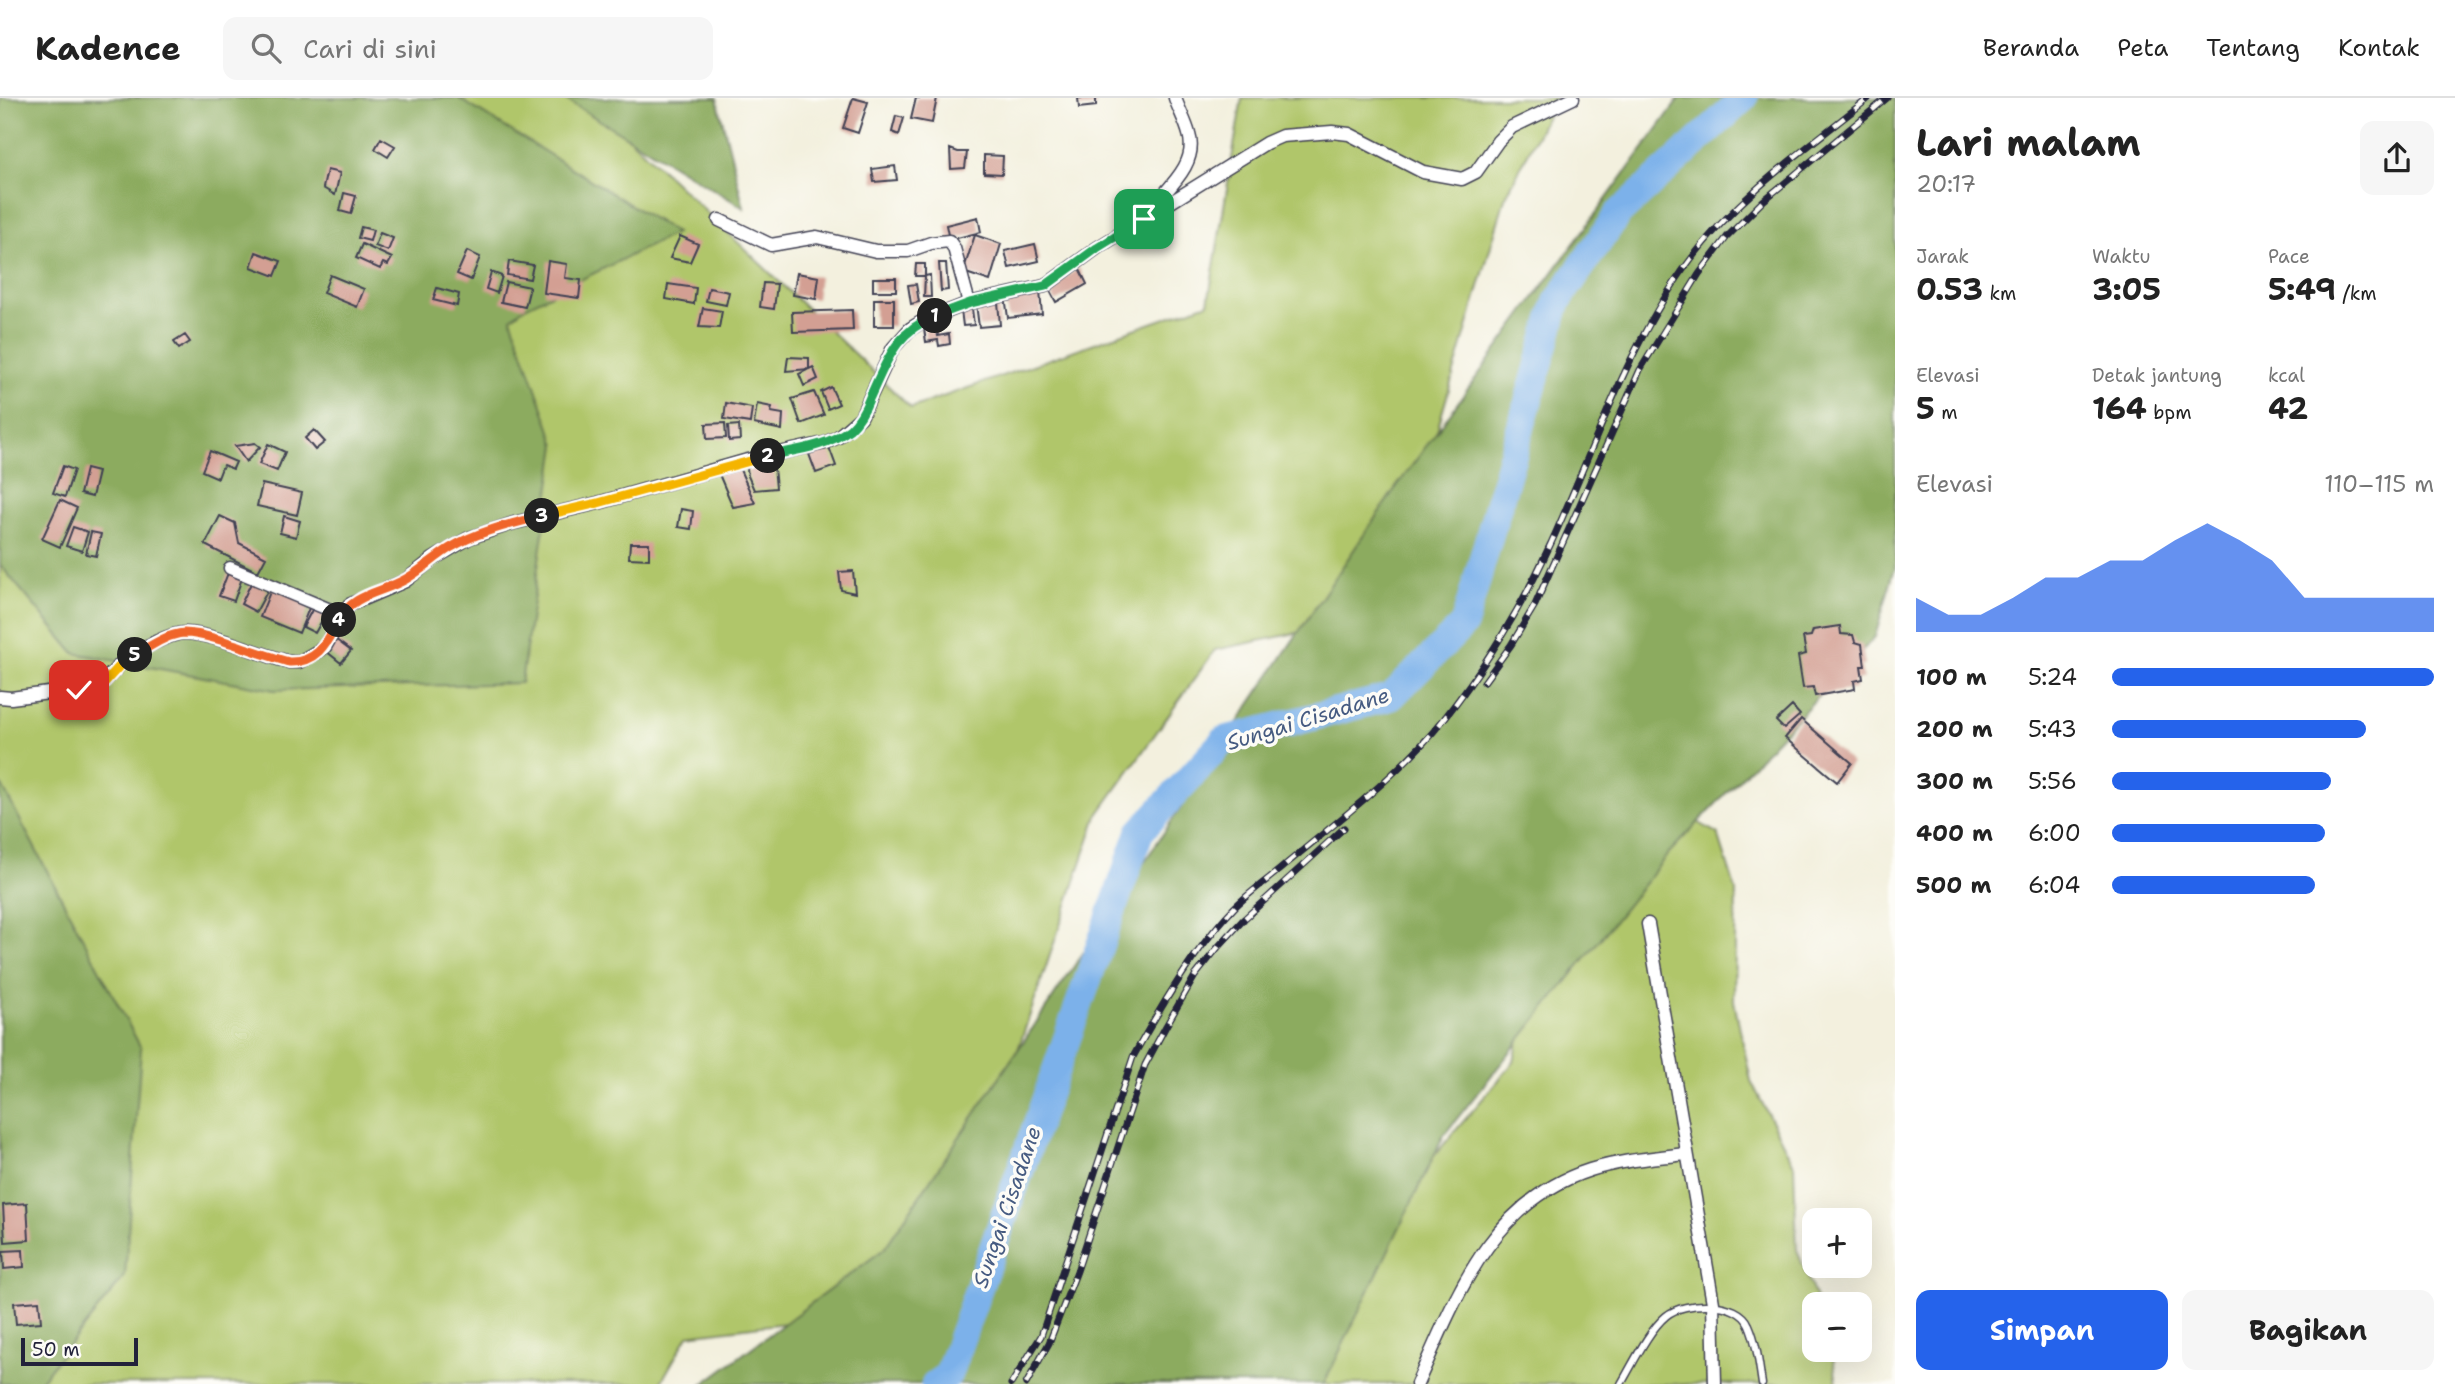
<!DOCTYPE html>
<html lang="id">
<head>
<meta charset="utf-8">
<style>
  :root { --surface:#fff; --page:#f6f6f6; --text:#222; --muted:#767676; --line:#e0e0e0; --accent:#2563eb }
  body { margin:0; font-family:"Shantell Sans",sans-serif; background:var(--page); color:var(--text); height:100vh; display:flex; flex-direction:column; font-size:26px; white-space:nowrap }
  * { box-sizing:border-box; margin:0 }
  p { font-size:23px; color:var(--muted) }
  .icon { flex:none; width:38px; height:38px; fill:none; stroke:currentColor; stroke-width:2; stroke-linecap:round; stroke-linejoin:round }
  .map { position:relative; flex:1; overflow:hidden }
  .sheet { display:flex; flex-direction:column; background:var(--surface); width:560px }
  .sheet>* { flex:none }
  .buttons { position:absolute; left:1802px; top:1110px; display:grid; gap:14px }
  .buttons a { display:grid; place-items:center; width:70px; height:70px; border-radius:14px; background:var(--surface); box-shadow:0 7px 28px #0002; font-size:35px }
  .scale { position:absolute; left:21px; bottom:18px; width:117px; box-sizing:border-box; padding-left:7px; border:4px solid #22223b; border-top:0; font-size:19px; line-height:24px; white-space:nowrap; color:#22223b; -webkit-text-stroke:5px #fdfcf7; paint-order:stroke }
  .pin { position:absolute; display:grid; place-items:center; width:60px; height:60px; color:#fff; margin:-30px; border-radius:14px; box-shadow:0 4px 10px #0006 }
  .km { position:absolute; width:35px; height:35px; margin:-18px; border-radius:50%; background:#222; color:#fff; font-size:19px; line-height:35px; text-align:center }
  .round { display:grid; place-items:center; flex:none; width:74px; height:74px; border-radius:14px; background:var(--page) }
  .headline { display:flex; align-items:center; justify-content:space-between; height:119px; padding:0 21px }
  h1 { font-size:38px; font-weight:700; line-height:52px }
  .figures { display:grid; grid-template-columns:repeat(3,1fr); gap:10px; height:119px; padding:7px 21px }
  .figures div { display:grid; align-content:center }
  .figures b { font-size:30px; font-weight:700 }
  .figures small { font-size:19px; font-weight:400 }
  .figures p { font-size:19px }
  .chart { height:196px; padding:14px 21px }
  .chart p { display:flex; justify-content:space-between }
  .chart svg { width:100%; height:126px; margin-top:7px; fill:var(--accent); opacity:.7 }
  .button { display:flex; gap:14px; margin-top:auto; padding:14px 21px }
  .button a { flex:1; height:80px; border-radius:14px; background:var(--accent); color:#fff; font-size:28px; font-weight:700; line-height:80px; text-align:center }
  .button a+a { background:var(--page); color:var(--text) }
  ul { padding:0 21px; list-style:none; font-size:23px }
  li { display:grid; grid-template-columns:112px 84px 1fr; align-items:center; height:52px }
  li i { height:18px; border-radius:9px; background:var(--accent) }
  header { display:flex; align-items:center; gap:42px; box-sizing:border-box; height:98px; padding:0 35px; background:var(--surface); border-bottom:2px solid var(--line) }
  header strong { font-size:33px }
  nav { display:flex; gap:38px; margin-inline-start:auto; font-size:24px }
  .search { width:490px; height:63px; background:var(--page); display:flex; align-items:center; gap:18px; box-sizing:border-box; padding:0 24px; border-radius:14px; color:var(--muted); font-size:26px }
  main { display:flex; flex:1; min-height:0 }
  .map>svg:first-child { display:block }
</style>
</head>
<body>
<header>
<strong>Kadence</strong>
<div class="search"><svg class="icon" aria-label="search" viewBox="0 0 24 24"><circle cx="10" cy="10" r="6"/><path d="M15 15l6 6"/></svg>Cari di sini</div>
<nav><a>Beranda</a><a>Peta</a><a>Tentang</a><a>Kontak</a></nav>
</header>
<main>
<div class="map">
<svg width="1895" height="1286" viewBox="0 0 1895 1286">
  <rect width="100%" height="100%" fill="#fdfcf7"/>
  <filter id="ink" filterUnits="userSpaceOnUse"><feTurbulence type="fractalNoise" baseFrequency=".0143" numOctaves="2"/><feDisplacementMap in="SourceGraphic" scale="14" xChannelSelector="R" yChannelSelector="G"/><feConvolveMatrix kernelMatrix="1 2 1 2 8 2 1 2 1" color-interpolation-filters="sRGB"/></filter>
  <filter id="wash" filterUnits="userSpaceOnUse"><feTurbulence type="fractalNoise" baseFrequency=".00686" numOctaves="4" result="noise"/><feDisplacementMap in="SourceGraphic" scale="28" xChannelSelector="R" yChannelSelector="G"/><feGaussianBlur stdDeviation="1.57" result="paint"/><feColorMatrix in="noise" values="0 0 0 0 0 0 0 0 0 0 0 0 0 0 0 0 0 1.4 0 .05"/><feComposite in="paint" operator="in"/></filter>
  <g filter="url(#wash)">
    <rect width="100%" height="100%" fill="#f3f0de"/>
    <path fill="#b0c66a" stroke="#697452" stroke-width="2" d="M416,0h158l56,41 281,269 297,-105 34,-205h314l-51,100 -122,417 -168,35 -118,166 -117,346 -121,152 -171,21 -28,49h-660v-1004z
      M1684,716l34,20 18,57 -2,110 17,80 43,84 3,85 21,54h-3v45h17l5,35h-524l92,-194 109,-128 20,-97z"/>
    <path fill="#8cab5e" stroke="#57664c" stroke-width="2" d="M0,0h458l218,135 -151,74 -14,11 45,127 -35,238 -247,7 -200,-37 -74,-88z
      M563,0h154l27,110z
      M1680,0h215v469l-20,70 -206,216 -225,282 -120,249h-621l181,-135 508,-756z
      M0,684l141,266 -16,228 -87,108h-38z"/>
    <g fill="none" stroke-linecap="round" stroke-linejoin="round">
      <path stroke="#7bb1ea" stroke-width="28" d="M935,1286l13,-9 192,-543 84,-92 167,-43 73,-73 93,-322 61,-88 126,-116"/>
    </g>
    <g id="blocks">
      <path fill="#d39f93" d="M853,0l15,4 -10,31 -15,-5z
        M916,0h21l-5,25 -21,-4z
        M1078,0h18v8l-17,2z
        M896,18l8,2 -5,17 -7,-3z
        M381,40l14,8 -7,11 -13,-8z
        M950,51l8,3h9l-2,16 -14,1z
        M984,57l19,1 -1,18 -18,-1z
        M895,68l2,14 -23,2 -2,-13z
        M327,72l13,3 -5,22 -12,-7z
        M344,95l12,3 -5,18 -11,-3z
        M978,119l3,15 -32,8 -3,-15z
        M361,129l12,3 -3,11 -12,-3z
        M380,135l13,5 -5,13 -13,-5z
        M975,137l26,9 -11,37 -27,-9z
        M680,138l18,8 -8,18 -20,-4z
        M362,146l30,14 -4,7 -5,-2 -3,6 -24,-11z
        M1035,146l4,17 -30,7 -4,-17z
        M467,153l13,6 -9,23 -14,-6z
        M256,154l25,9 -6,15 -24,-9z
        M509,163l24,4 -3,14 -23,-4z
        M548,163l19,3 -2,14 16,2 -2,18 -35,-5z
        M939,165h7l2,27 -7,1z
        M916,166h9v12l5,-1 1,22h-7l1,-21h-10z
        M1079,170l8,16 -31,18 -7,-13z
        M491,174l11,4 -5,17 -11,-4z
        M797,175l22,4 -3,22 -23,-4z
        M330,177l34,14 -7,18 -34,-14z
        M873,180h23v13h-23z
        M506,184l24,5 -5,20 -24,-5z
        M763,185l14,1 -3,25 -14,-2z
        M668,186l28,4 -2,16 -28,-5z
        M916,186l3,18 -8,2 -3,-19z
        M437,190l22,6 -2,12 -24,-6z
        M709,190l20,4 -3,13 -20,-4z
        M1040,194l2,22 -34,4 -3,-22z
        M874,201h20v27h-20z
        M998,204l2,23 -21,2 -3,-23z
        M703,210l19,3 -3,17 -20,-1z
        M972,211l2,16 -11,1 -2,-16z
        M852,212l1,20 -60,2 -1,-20z
        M935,222l3,16 11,-2 1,10 -11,2 -1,-6 -12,2 -3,-20z
        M185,237l5,7 -11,7 -5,-7z
        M788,259l21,1v11l-23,2z
        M813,269l5,12 -14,7 -5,-12z
        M831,289l8,17 -11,5 -7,-17z
        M814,294l10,23 -23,9 -9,-25z
        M726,305l26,5 -2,15 -26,-4z
        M757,306l15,3 -1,5 12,2 -1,16 -28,-6z
        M725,325l1,15 -19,1 -1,-15z
        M739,327l1,15 -11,1 -1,-15z
        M314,332l11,12 -10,8 -10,-12z
        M255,345l5,4 -14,15 -11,-16z
        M268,346l17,8 -8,19 -18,-7z
        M829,349l7,19 -20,7 -7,-19z
        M210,353l26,11 -3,7 -10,-4 -5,13 -16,-7z
        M763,361l1,10 10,-1 2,20 -22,2 -6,-14 -2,-15z
        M737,365l18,40 -22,4 -15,-35z
        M63,368l11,4 -9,27 -12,-4z
        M86,371l12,3 -6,25 -12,-3z
        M262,386l40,9 -5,22 -40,-9z
        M60,402l17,8 -17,39 -18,-8z
        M681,411l12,2 -2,18 -13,-2z
        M220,418l15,7 4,20 27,14 -8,15 -53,-27z
        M284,418l16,5 -4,16 -16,-4z
        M73,429l15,5 -6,19 -16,-5z
        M91,434l10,2 -5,22 -10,-2z
        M630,445h19v16l-20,-1z
        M853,473l2,22 -14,-3 -2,-18z
        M228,475l14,5 -8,23 -15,-5z
        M252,483l16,9 -12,22 -15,-8z
        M272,489l39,16 -12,30 -39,-16z
        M313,510l12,7 -10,18 -12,-6z
        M1840,528l1,8 12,1 2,7 7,2 3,22h-4l2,13 -9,2 1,8 -40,7 -2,-9 -10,1 -5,-32 8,-2 -3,-17 8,-1 2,-6z
        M335,541l16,12 -10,12 -15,-12z
        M1792,608l8,9 -16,14 -8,-8z
        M1801,621l51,44 -15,19 -52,-44z
        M27,1105l2,37 -24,2 -2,-37z
        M23,1152l1,17 -20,2 -1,-18z
        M39,1203l2,21 -25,2 -2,-21z"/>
    </g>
  </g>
  <g filter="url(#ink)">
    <use href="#blocks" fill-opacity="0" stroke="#414153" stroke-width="2"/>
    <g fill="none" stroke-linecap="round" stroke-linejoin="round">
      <defs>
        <path id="service" d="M1621,1286c12,-20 27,-53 45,-68 19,-16 73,-16 83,9 8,18 10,40 13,59"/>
        <path id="minor" d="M1148,115c17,-23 51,-48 41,-79 -3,-12 -10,-24 -14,-36
          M719,122l52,25 46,-8 59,14h32l23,-8 18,-2 5,7 15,55
          M230,470l112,47
          M0,599l11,1 83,-11c15,-7 20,-18 32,-28 12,-9 44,-26 59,-26 30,1 74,21 104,29h10l26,-15 24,-42 56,-24 28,-22 36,-21 45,-15 84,-20 150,-43 77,-17 13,-6 23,-20 32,-69 17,-19 13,-8 46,-18 76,-17 52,-38 169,-105 16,-7 50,-4 17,2 74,38 39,7 14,-7 22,-31 14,-14 61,-29
          M1648,826l65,379 2,81
          M1417,1286c39,-87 73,-182 173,-214 31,-10 64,-12 95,-16"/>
      </defs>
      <use href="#service" stroke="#414153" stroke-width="9"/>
      <use href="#minor" stroke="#414153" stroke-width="15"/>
      <use href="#service" stroke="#fff" stroke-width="6"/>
      <use href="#minor" stroke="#fff" stroke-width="12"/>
      <defs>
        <path id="rail" d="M1484,584l27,-37 24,-40 105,-235 59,-96 28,-37 36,-36 124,-103
          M1011,1286l30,-48 92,-279c27,-49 61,-107 100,-148 15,-16 35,-29 52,-44 54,-45 114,-90 159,-146 43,-55 79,-114 108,-178 43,-95 76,-198 139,-282 48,-64 116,-111 178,-161
          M1026,1286l23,-41 28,-72 68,-206 21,-39 29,-50 24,-30 25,-27 100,-91"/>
      </defs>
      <use href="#rail" stroke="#22223b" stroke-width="7"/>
      <use href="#rail" stroke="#fdfcf7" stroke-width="4.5" stroke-dasharray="13" stroke-linecap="butt"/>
    </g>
  </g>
  <g fill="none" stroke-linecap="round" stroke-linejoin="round" filter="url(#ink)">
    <defs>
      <path id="split-1" d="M935,218l35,-13 75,-17 52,-38 47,-29"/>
      <path id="split-2" d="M768,358c27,-6 59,-9 82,-27 10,-9 15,-19 20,-32 17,-36 25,-65 65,-81"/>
      <path id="split-3" d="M542,418l56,-13 170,-47"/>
      <path id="split-4" d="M339,522c14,-27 43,-27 67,-41 16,-9 29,-22 44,-31 28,-17 61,-24 92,-32"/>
      <path id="split-5" d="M135,557c14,-8 32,-21 49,-22 26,0 78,22 105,29 29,1 38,-20 50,-42"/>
      <path id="split-6" d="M79,592l26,-8 21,-23 9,-4"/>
    </defs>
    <use href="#split-1" stroke="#fff" stroke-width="14"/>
    <use href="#split-2" stroke="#fff" stroke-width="14"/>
    <use href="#split-3" stroke="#fff" stroke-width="14"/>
    <use href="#split-4" stroke="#fff" stroke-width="14"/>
    <use href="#split-5" stroke="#fff" stroke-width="14"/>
    <use href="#split-6" stroke="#fff" stroke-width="14"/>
    <use href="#split-1" stroke="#22a559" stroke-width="9"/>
    <use href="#split-2" stroke="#22a559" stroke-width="9"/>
    <use href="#split-3" stroke="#f5b400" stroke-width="9"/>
    <use href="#split-4" stroke="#f0652b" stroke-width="9"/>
    <use href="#split-5" stroke="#f0652b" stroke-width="9"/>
    <use href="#split-6" stroke="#f5b400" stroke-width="9"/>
  </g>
  <g text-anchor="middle" stroke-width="7" stroke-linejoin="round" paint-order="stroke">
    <g font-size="21" font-style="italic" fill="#465b81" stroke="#fdfcf7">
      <text transform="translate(1308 621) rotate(-17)" y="7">Sungai Cisadane</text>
      <text transform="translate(1007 1109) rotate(-71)" y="7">Sungai Cisadane</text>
    </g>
  </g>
</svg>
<div class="buttons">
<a>+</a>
<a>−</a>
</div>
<div class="scale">50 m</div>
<div class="pin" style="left:1144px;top:121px;background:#1e9e55"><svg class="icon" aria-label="arrive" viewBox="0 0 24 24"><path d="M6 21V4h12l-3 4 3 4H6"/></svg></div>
<div class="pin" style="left:79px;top:592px;background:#d93025"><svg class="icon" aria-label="check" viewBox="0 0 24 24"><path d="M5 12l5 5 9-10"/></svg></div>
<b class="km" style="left:935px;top:218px">1</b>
<b class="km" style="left:768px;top:358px">2</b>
<b class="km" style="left:542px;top:418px">3</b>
<b class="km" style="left:339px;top:522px">4</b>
<b class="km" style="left:135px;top:557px">5</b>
</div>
<section class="sheet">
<div class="headline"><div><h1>Lari malam</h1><p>20:17</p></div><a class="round"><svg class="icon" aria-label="share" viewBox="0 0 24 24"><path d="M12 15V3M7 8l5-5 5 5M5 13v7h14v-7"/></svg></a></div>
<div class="figures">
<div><p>Jarak</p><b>0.53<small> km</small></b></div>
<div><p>Waktu</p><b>3:05</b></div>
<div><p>Pace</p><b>5:49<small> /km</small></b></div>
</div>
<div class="figures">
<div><p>Elevasi</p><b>5<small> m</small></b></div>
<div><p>Detak jantung</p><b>164<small> bpm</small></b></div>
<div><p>kcal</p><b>42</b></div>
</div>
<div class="chart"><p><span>Elevasi</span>110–115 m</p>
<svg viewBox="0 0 160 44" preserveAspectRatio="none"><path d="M0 44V32L10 38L20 38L30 32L40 25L50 25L60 19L70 19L80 12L90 6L100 12L110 19L120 32L130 32L140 32L150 32L160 32V44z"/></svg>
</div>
<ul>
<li><b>100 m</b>5:24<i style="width:100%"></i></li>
<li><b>200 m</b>5:43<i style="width:79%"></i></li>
<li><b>300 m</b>5:56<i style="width:68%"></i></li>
<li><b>400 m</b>6:00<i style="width:66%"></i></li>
<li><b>500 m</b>6:04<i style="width:63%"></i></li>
</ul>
<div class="button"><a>Simpan</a><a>Bagikan</a></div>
</section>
</main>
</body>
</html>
